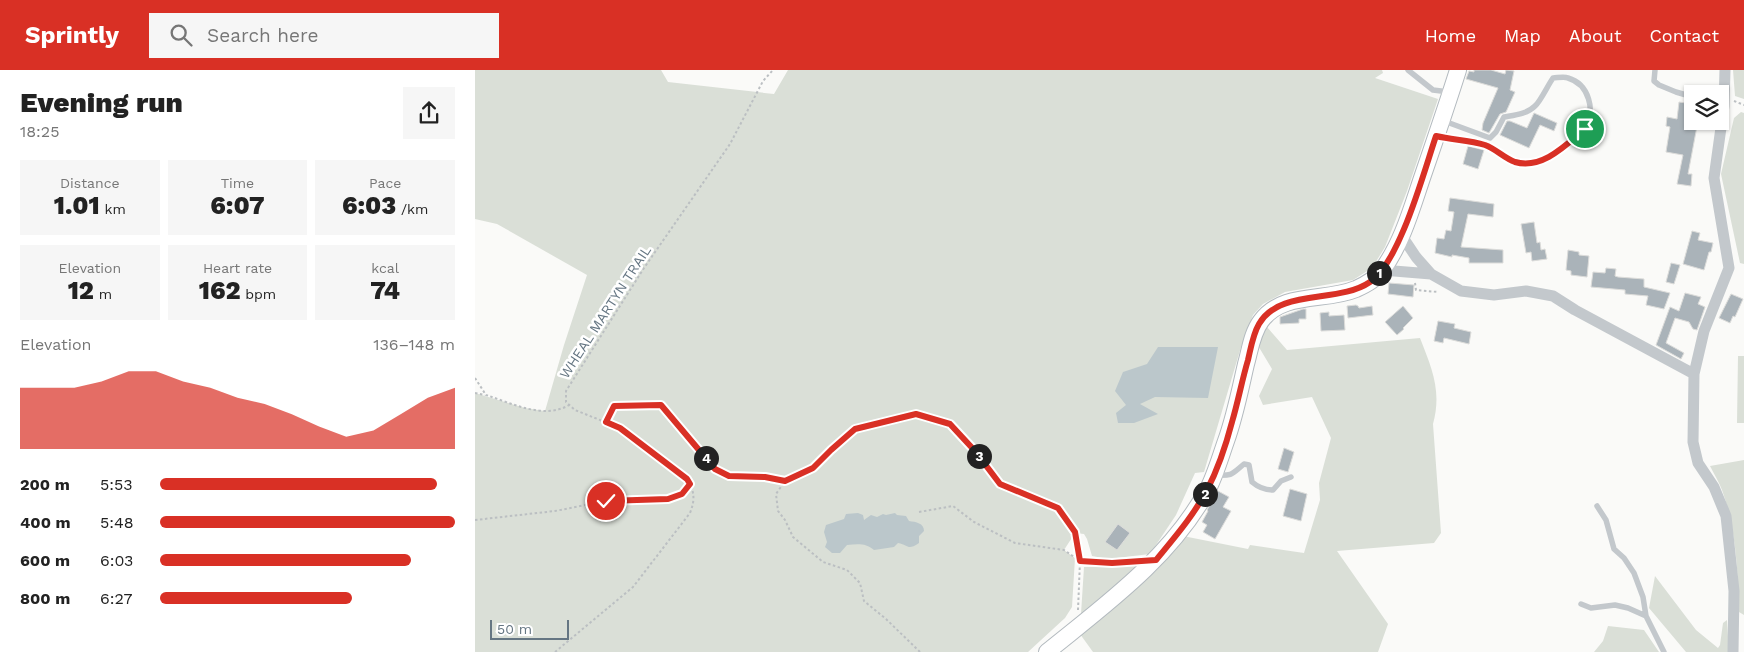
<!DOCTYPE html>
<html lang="en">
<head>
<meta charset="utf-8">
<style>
  :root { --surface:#fff; --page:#f6f6f6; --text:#222; --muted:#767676; --accent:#d93025 }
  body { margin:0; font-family:"Work Sans",sans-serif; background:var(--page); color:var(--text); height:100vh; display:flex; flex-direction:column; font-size:19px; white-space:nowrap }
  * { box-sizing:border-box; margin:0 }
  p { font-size:16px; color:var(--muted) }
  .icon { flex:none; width:28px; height:28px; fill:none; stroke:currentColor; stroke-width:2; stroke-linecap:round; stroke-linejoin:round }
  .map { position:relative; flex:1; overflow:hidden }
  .sheet { display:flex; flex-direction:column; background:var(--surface); width:475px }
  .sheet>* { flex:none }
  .controls { position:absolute; left:1209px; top:15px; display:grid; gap:10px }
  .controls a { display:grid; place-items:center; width:45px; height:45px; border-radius:0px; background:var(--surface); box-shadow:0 1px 4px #0004; font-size:25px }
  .scale { position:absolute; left:15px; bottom:12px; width:79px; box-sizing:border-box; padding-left:5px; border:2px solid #657683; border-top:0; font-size:14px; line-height:18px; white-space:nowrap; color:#657683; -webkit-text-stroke:4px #fff; paint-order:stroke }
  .pin { position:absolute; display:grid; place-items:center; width:42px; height:42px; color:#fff; margin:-21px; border:2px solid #fff; border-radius:50%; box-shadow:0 1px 5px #0007 }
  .km { position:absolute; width:25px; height:25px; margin:-12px; border-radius:50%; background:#222; color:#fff; font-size:14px; line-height:25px; text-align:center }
  .round { display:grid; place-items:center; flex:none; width:52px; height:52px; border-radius:0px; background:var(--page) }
  .overview { display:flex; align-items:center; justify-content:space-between; height:85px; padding:0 20px }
  h1 { font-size:28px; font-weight:800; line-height:38px }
  .figures { display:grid; grid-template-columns:repeat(3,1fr); gap:8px; height:85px; padding:5px 20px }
  .figures div { display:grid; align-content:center; border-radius:0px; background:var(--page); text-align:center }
  .figures b { font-size:25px; font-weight:800 }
  .figures small { font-size:14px; font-weight:400 }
  .figures p { font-size:14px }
  .chart { height:140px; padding:10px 20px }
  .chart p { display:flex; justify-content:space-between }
  .chart svg { width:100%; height:90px; margin-top:5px; fill:var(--accent); opacity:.7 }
  ul { padding:0 20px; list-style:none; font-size:16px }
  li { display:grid; grid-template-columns:80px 60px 1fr; align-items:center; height:38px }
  li i { height:12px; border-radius:6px; background:var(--accent) }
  header { display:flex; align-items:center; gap:30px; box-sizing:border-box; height:70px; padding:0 25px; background:var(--accent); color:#fff }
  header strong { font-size:24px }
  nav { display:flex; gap:28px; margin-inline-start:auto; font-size:18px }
  .search { width:350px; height:45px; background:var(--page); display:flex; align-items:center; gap:12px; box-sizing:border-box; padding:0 18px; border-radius:0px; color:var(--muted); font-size:19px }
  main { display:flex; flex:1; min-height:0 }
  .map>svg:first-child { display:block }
</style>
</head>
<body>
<header>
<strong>Sprintly</strong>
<div class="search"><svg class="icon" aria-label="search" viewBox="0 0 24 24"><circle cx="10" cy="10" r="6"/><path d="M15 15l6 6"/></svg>Search here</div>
<nav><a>Home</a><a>Map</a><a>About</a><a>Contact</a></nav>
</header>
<main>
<section class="sheet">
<div class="overview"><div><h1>Evening run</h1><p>18:25</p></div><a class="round"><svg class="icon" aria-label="share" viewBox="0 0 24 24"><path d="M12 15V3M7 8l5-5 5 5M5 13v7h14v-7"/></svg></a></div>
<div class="figures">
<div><p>Distance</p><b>1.01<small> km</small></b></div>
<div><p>Time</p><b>6:07</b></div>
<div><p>Pace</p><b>6:03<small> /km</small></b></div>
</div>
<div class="figures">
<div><p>Elevation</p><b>12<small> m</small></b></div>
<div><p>Heart rate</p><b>162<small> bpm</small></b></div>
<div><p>kcal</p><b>74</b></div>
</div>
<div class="chart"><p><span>Elevation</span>136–148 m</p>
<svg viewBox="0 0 160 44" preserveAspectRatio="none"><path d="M0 44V14L10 14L20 14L30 11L40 6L50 6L60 11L70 14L80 19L90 22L100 27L110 33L120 38L130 35L140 27L150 19L160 14V44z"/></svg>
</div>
<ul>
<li><b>200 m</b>5:53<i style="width:94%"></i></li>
<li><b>400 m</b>5:48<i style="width:100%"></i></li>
<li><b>600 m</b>6:03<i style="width:85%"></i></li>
<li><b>800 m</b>6:27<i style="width:65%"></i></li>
</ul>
</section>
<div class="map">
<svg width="1269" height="582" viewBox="0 0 1269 582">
  <rect width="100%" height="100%" fill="#fafaf8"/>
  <path fill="#dadfd7" d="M0,0h186l7,12 106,12 14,-24h594l1,3 -8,5 63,21 -31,92 -22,56 -13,21 -19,12 -68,12 -22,12 -10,11 -12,32 -37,125 -9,1 -19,42 -26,39 -42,5 -16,-3 -5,-17 -3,-5 -9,-1 -11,17 11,8 -3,49 -7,11 -37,34h-553v-259l50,15 20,3 19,-66 23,-70 -90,-51 -22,-5z
    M1258,0h11v29l-9,-3z
    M1266,42l3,1v151l-4,-1 -19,-89 13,-56z
    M792,257l20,23 133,-12c12,31 22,53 13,86l8,109 -7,10 -97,8 51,73 -10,28h-285l-13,-18 103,-98 65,13 2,-4 54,8 16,-53 -1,-17 12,-45 -19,-41 -49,8 -4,-9 13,-27 -15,-25z
    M1263,286h6v67h-7z
    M1269,390v155l-5,-3c-1,-40 -3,-84 -17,-122 -3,-8 -8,-16 -12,-24z
    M666,495l-60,49 3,-47z
    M1180,506l41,54 22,18 2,-3 3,-22 4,-3 2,32h-43l-37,-44z
    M1133,556l36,4 15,22h-65l9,-11z"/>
  <path fill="#bbc7cb" d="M683,277h60l-10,51 -53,-1 -15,7 18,10 -24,9h-16l-2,-10 10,-8 -11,-14 8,-19 24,-8z
    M383,443l5,2 1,5 7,-5 6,2 6,-3 3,1 9,-2 2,2 9,1 3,5c7,1 15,2 15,10l-5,5v7c-12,8 -10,2 -21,0l-4,4 -20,3c-8,-7 -16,-6 -27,-5l-7,8h-8l-7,-6 2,-5 -3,-10 2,-7 18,-6 2,-5z"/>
  <path fill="#aab3b9" stroke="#dcdcda" d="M999,0h17l14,4 1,-4 8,1 -4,19 5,2 -9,20 -6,2 -11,19 -7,-3 1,-7 15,-35 -32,-9 3,-8 5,1z
    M1204,32l14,2v17h5l-10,53h4l-1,12 -14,-2 6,-29 -17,-3 4,-25 -4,-1 1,-9 10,2z
    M1059,43l23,10 -3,8 -14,-6 -11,23 -29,-13 7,-14h3l17,7z
    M993,76l16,4 -6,19 -15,-5z
    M975,128l44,6 -1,13 -25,-3 -7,33 42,3v13h-34v-5l-17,-3v2l-17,-4 2,-15 7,1 2,-9 5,1 3,-19 -6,-1z
    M1059,152l3,21 3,-1 1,8 4,-1 2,10 -15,2 -1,-9 -5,1 -5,-29z
    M1217,161l8,2 -2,7 15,3 -2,9h-2l-5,18 -21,-6z
    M1093,180l11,2v3l10,1 -2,21 -16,-2v-4l-5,-1z
    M1196,193l9,2 -6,19 -8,-2z
    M1131,198l10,1 -1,7 3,1 26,2v8l26,6 -6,16 -18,-4 2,-9 -23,-2v-4l-34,-3 2,-15 12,1z
    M914,213l25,2 -1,12 -25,-3z
    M1210,223l16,4 -3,7 7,3 -8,23 -4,-1 -4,-7 -14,-4 -9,25 18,10 -3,6 -25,-14 14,-38 9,4z
    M1256,224l12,5 -8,18 -2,-1 -3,7 -11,-5z
    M881,235l2,1 1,2 13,-2 1,9 -25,3 -1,-12z
    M928,236l10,12 -10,10 1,1 -7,6 -12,-13z
    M828,239h3v10h-7v4l-19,1v-7z
    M854,242v4l15,-1 1,15 -24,1 -1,-18z
    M963,251l17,3 -1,4 17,4 -2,12 -25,-6 -1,5 -9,-2z
    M809,378l10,4 -6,20 -10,-3z
    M815,419l17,5 -6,27 -18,-5z
    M743,421l11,6 -6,10 8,4 -16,28 -12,-7 4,-7 -5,-3 6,-11 -1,-1z
    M643,454l12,9 -13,17 -12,-8z"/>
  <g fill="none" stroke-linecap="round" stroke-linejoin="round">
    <defs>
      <path id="secondary" d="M572,582c59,-48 122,-93 160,-161 8,-15 13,-33 19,-50 9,-25 14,-51 20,-77 4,-14 6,-31 15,-43 22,-30 64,-19 95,-32 11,-5 20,-10 27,-20 20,-28 29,-62 40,-94 12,-35 24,-70 35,-105"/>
    </defs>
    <use href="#secondary" stroke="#b3babf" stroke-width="18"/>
    <path stroke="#bbbfc2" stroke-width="2" stroke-dasharray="2.5 2.5" stroke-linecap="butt" d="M1259,31l10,4
      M940,213l1,7 22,2
      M0,308l11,17c25,8 58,25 83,10
      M0,323l10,2
      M131,352l8,-16 47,-1 54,64 14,7 36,1 20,4
      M444,442l34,-6 21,16 41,21 49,7 16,11
      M0,450l80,-9 51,-10 62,-2 14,-5 8,-9
      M603,540l2,-49 32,2 22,-2
      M80,582l78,-65 57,-74c5,-13 5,-21 -3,-34l-67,-51 -45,-18 -9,-8v-11l78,-123 86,-124 33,-63 10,-11
      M445,582l-34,-33 -22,-18 -4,-18 -13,-13 -24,-8 -30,-25 -8,-17 -7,-9 -2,-17 9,-13 28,-13 18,-18 25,-21 60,-15 34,10 25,27 25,33 58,23 17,25 5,29"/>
    <path stroke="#c3c8cc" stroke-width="5.5" d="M933,0l25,20 16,2
      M1180,0l-1,11 5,4 17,7 17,5
      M962,66c16,4 34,3 49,10 5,2 8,6 13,8 8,5 19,9 29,10 13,1 50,-24 57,-36 11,-17 4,-44 -17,-50 -4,-2 -11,0 -15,0 -5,7 -13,24 -18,28 -8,8 -20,9 -31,11l-8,15 -6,6 -46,-17
      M741,405c17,1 16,-1 28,-11l5,1 3,17c7,6 13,8 21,8l8,-9 10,-4
      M1122,436l9,14 8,29 10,9 10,15 9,24 3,19
      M1106,534l10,4 24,-3 13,3 18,8 18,36"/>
    <path stroke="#c3c8cc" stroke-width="11" d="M1250,0l-1,36 -10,72 15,90 -25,63 -10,43 -1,68 5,21 16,24 12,29 8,75 -1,61
      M927,166l14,21 15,17 30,17 33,4 32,-4 27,5 22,14 119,64
      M907,200l49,4"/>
    <use href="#secondary" stroke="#fff" stroke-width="16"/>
  </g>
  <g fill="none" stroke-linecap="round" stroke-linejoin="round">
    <defs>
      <path id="route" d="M131,431l62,-2 14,-5 8,-10 -3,-5 -67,-51 -14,-6 8,-16 47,-1 54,64 14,7 36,1 20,4 28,-13 18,-18 24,-21 61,-15 34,10 25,27 25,33 58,24 17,24 5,29 32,2 44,-3c18,-22 38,-45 51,-70 11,-21 19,-45 25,-68 6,-20 10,-42 16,-62 3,-13 5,-26 11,-36 21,-36 79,-20 111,-42 30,-20 54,-111 66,-146 17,4 33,4 49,9 11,4 19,13 30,17 27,8 51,-17 70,-33"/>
    </defs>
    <use href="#route" stroke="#fff" stroke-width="10"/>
    <use href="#route" stroke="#d93025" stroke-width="6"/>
  </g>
  <g text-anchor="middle" stroke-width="5" stroke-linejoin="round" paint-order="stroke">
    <g font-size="14" fill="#657683" stroke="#fff">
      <text transform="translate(130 242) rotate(-57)" y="5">WHEAL MARTYN TRAIL</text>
    </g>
  </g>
</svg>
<div class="controls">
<a><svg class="icon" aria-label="layers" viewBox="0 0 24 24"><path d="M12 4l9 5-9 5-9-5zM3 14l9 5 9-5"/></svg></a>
</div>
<div class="scale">50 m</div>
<div class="pin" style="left:1110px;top:59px;background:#1e9e55"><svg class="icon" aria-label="arrive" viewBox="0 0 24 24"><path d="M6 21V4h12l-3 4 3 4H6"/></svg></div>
<div class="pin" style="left:131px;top:431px;background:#d93025"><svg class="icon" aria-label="check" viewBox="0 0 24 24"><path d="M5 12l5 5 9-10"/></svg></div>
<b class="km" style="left:904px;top:203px">1</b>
<b class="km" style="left:730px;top:424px">2</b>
<b class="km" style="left:504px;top:386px">3</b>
<b class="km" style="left:231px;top:388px">4</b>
</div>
</main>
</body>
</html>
